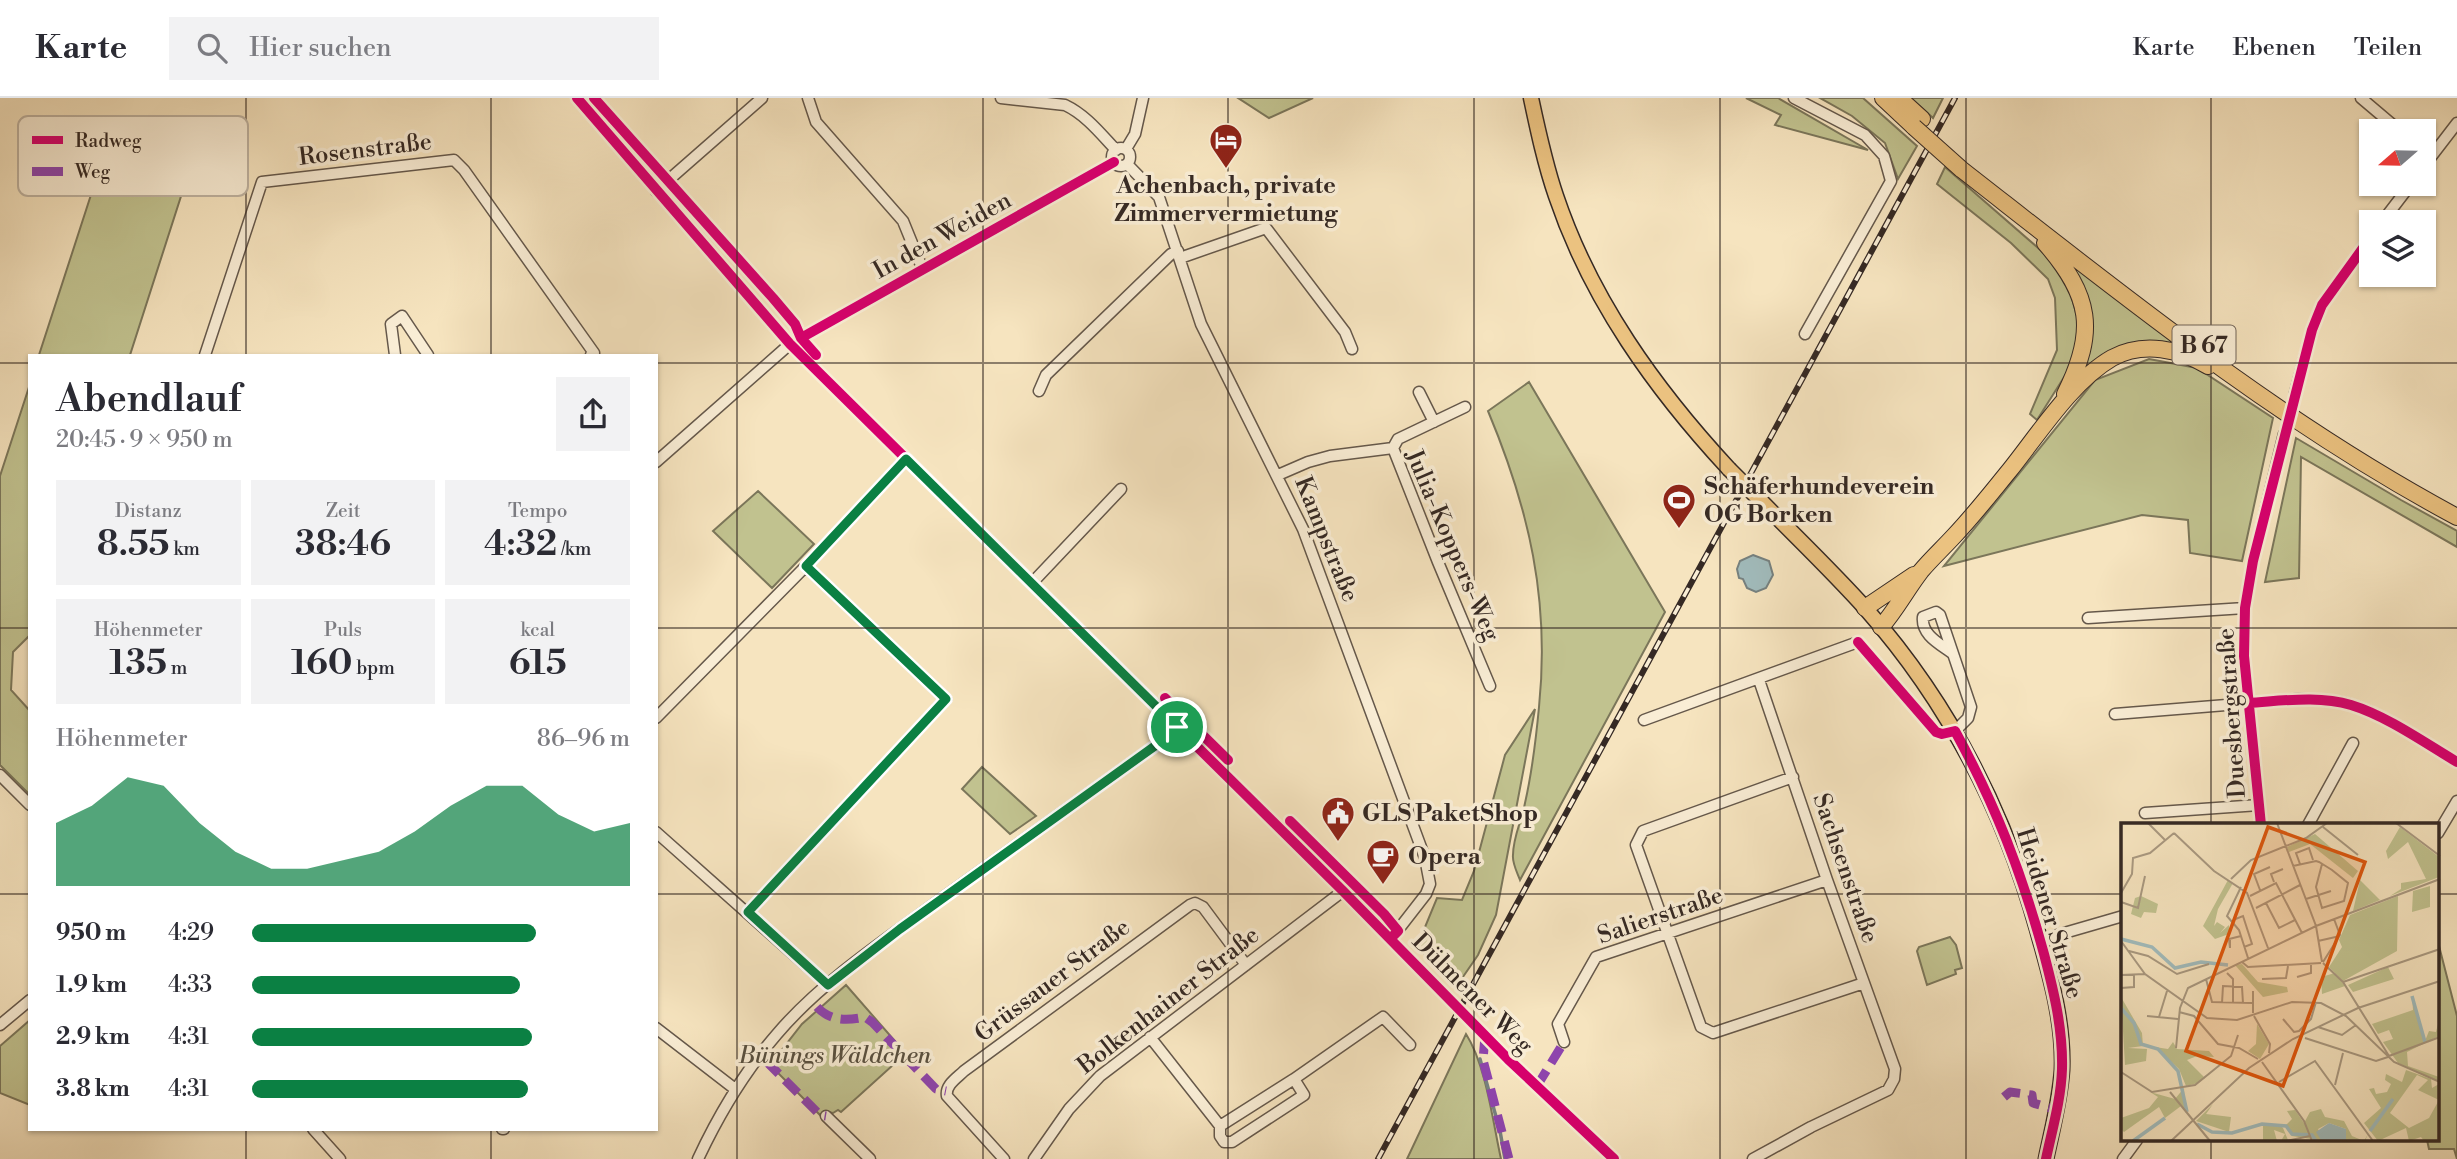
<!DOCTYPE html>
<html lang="de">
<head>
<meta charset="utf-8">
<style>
  :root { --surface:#fff; --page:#f2f2f3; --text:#2b2b33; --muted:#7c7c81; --line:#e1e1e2; --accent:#0b8043 }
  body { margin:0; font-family:"Libre Bodoni",serif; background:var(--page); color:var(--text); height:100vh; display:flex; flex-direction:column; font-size:26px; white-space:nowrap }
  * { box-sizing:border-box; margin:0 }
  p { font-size:23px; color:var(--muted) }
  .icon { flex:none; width:38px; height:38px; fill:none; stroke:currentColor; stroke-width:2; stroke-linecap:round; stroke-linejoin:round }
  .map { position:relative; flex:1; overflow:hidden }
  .sheet { position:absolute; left:28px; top:256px; width:630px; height:777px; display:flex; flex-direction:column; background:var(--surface); border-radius:0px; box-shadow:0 2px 5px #0004 }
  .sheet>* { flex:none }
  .needle { width:46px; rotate:250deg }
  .buttons { position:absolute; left:2359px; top:21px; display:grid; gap:14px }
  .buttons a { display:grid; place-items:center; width:77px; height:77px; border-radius:0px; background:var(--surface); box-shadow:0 2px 5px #0004; font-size:35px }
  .pin { position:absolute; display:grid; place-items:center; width:60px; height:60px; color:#fff; margin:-30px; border:4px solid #fff; border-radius:50%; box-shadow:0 2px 7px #0007 }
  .round { display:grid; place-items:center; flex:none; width:74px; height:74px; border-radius:0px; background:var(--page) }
  .head { display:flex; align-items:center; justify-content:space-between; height:119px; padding:0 28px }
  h1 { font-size:38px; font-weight:600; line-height:52px }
  .metrics { display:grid; grid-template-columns:repeat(3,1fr); gap:10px; height:119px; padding:7px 28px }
  .metrics div { display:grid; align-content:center; border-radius:0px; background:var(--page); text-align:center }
  .metrics b { font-size:35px; font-weight:600 }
  .metrics small { font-size:19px; font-weight:400 }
  .metrics p { font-size:19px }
  .chart { height:196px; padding:14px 28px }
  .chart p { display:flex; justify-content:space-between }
  .chart svg { width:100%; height:126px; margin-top:7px; fill:var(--accent); opacity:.7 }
  ul { padding:0 28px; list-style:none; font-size:23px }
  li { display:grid; grid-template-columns:112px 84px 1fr; align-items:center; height:52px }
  li i { height:18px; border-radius:9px; background:var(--accent) }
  header { display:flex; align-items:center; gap:42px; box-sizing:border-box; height:98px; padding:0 35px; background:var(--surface); border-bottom:2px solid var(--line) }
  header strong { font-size:33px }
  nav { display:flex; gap:38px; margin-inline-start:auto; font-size:24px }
  .search { width:490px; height:63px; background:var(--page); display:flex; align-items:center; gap:18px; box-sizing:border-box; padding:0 24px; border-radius:0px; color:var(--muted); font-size:26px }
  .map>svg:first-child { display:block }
</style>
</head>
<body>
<header>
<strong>Karte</strong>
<div class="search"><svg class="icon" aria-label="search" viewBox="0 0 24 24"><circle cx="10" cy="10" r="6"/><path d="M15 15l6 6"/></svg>Hier suchen</div>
<nav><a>Karte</a><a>Ebenen</a><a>Teilen</a></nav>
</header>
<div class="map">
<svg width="2457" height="1061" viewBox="0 0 2457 1061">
  <rect width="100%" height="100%" fill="#f6e4bf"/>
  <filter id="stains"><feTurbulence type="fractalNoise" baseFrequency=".00286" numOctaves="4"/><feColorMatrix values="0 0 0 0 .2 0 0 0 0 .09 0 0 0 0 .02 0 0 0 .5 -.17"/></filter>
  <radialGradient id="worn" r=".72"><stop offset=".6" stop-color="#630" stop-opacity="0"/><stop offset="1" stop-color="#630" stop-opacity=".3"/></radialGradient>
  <path fill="#c1c28f" stroke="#7b765a" stroke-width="2" d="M1238,0h75l-44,20z
    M1746,0h32l90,52 -93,-25 6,-10z
    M1820,0h43l54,48 -19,33 -13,-36 -33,-27z
    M1911,0h32l-10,20z
    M113,29l79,35 -62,193h-91z
    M1945,69l107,93 18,31 9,33 -6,39 -36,57 -7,-6 27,-64 -2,-52 -7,-19 -37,-36 -74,-59z
    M2077,170l99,75 -92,27 -10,-100z
    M2149,261l48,9 76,50 -31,143 -52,-8 -2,-33 -46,-5 -198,51 151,-186z
    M1529,284l136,230 -145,268c-3,-8 -8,-17 -7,-25 0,-18 9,-35 12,-52 7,-31 11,-64 14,-96 11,-107 -10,-198 -51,-296z
    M30,286v251l-17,17 -2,38 19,21v84l-30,-30v-289z
    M2296,340l105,62 56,31v16l-156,-90 -2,121 -34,4z
    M758,393l56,53 -42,44 -59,-57z
    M1535,611l-39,206 -18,40 -22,32 -35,-36 -3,-7 19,-46 25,2 12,-29 31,-116z
    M982,669l54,49 -26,18 -48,-45z
    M1950,839l6,8 6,23 -7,2 1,4 -29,11 -10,-34 2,-4z
    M2438,844l19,74v143l-3,-10h-25l-2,-9h11z
    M846,887l55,63 -3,3 5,5 -62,56 -3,-2 -5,3 -9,-2 -4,4 -50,-50 32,-41z
    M30,922v85l-30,-12v-47z
    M1466,936c20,31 27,89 35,125h-94z"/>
  <path fill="#a1bcbd" stroke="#768180" stroke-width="2" d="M1753,457l16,6 4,14 -7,13 -10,4 -9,-4 -4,-9 -4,-1 -2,-9 3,-8z"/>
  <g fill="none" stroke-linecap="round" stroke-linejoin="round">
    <path stroke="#768180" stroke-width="3.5" d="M1480,961l20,72 5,28"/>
    <path stroke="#cfbfa0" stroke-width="10" stroke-dasharray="10 5" stroke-linecap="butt" d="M2284,336l11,-41"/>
    <defs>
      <path id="minor" d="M577,0l213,246 553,547 165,168 106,100
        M808,0l8,24 87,99 20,49
        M1001,0l64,7c21,10 35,28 51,45
        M1794,0l71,37 19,21 7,25 -86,153
        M2361,0l39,33
        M1112 59a9 9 0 1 1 18 0a9 9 0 1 1-18 0Z
        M1126,51l9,-15 8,-36
        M1127,66l32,33 42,127 102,205 122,329 5,26 -4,10 -35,45
        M2424,68l33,-43
        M656,93l106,-93
        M2382,124l29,-38
        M1180,160l86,-30 79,104 7,17
        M205,257l57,-173 192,-22 10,10 130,183 -3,2
        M395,257l-4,-31 11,-8 26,39
        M1039,293l7,-16 125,-121 7,-3
        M1419,294l15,30
        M2295,295l17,-63 10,-25 49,-68
        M1393,350l5,-9 67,-32
        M656,364l134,-118 324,-182
        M1278,377l30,-13 22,-6 63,-8 45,114 52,124
        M1032,485l89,-94
        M2088,520l157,-10
        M1952,555c-12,-9 -31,-18 -29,-36l13,-5 4,3 31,92 -3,11 -13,13
        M2115,616l184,-15c17,1 34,1 50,5 34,9 78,40 108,58
        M656,620l150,-152 100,-107
        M1644,622l214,-78
        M0,677l30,30
        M1793,679l-150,54 -7,14 65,182 12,6 151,-50
        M2145,715l114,-8
        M2261,727l-17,-169 1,-48 8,-47 31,-127
        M2308,727l45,-82
        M656,734l172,153
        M2438,735l19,-32
        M748,814l198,-213 -140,-133
        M2040,842l83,-24
        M0,927l30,-25
        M656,930l79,61
        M1150,939l70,89v10l4,6h8l72,-47 -10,-16 -74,47
        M1564,944l-6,-18 38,-67 231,-77
        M1294,981l89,-62 27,28
        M826,1018l44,43
        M313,1031l27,30
        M502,1031h2
        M698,1061c21,-45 47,-88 79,-125 44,-52 109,-95 164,-135 75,-53 150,-107 225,-161l11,-11
        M1004,1061l-57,-63c-2,-11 10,-18 17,-25l226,-166 5,-2 8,4 43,58
        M1034,1061l35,-50 31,-33 243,-185
        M1753,1061l58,-32 77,-37 6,-11 1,-10 -68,-189 -68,-200
        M2123,1061l14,-19"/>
      <path id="major" d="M1531,0c7,33 14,66 25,98 35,104 99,193 173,273
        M1758,400c36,37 74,73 108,111 82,93 138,201 171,320 13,46 27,93 25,141 -2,30 -10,60 -16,89"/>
      <path id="highway" d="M1883,0l31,29
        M1899,0l23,21
        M1961,71c159,124 318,253 496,348
        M2045,145c46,53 52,88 20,151
        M1865,510l49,-33
        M1881,529c15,-17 26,-38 40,-56 10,-12 22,-23 33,-35 19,-20 37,-43 55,-65 29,-36 63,-90 103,-113 31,-17 68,-9 96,8"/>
    </defs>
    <use href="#minor" stroke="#65584b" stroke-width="13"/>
    <use href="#major" stroke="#352924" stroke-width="17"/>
    <use href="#highway" stroke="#352924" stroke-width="18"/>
    <use href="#minor" stroke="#f9edd5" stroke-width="10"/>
    <use href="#major" stroke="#ebc280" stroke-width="14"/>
    <use href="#highway" stroke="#ebc280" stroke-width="16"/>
    <defs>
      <path id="rail" d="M1378,1061l577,-1061"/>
    </defs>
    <use href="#rail" stroke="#352924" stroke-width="6"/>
    <use href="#rail" stroke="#f9edd5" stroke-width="3.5" stroke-dasharray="10" stroke-linecap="butt"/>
    <defs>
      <path id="major-bridge" d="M1729,371l29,29"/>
      <path id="highway-bridge" d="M1914,29l47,42"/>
    </defs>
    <use href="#major-bridge" stroke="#352924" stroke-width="17" stroke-linecap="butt"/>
    <use href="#highway-bridge" stroke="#352924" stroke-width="18" stroke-linecap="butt"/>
    <use href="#major-bridge" stroke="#ebc280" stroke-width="14"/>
    <use href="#highway-bridge" stroke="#ebc280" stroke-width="16"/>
    <path stroke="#8e44ad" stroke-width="9" stroke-dasharray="18 9" stroke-linecap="butt" d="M817,909c13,14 29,14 48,10l7,5 64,67 10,2
      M1485,938l-2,24 26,99
      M766,963l54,54 6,1
      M1537,988l27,-44
      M2004,999l6,-5 22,3 1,8 24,7"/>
    <defs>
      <path id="cycleway" d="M577,0l213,246 553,547 165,168 106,100
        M594,0l179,200 22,26 6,14 15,17
        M801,240l313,-176
        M1858,544l78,90 6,2 13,-3c40,73 67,142 89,223 10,38 19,75 18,115 -1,31 -10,61 -16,90
        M1165,600l63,62
        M2248,605c34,-2 70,-8 103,2 36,11 74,38 106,57
        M1290,723l94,93 14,17 -5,5
        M2261,727l-17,-169 1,-48 8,-47 59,-231 10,-25 49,-68"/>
    </defs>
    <use href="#cycleway" stroke="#f9edd5" stroke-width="15"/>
    <use href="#cycleway" stroke="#d6006c" stroke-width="10"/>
  </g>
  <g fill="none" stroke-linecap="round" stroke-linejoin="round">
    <defs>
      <path id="route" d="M906,361l271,268 -11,11 -266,191 -72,56 -80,-73 198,-213 -140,-133z"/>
    </defs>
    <use href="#route" stroke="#fff" stroke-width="14"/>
    <use href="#route" stroke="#0b8043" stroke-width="9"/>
  </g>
  <path fill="none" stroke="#352924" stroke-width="2" stroke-opacity="0.55" d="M246,0v257M491,0v257M737,0v1061M983,0v1061M1228,0v1061M1474,0v1061M1720,0v1061M1966,0v1061M2211,0v727M0,265h30M656,265h1801M0,530h30M656,530h1801M0,796h30M656,796h1467M2438,796h19M246,1031v30M491,1031v30M2211,1042v19"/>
  <defs>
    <symbol id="hotel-pin" viewBox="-11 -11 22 30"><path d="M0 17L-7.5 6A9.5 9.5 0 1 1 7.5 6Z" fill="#8f2418" stroke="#f9edd5"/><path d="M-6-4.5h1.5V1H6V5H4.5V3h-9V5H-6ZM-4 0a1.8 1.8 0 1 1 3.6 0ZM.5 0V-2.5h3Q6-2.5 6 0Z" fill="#fff"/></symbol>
    <symbol id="stadium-pin" viewBox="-11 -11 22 30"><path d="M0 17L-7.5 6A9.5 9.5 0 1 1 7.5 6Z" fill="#8f2418" stroke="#f9edd5"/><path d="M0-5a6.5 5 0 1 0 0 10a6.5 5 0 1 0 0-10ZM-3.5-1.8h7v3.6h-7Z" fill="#fff"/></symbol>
    <symbol id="civic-pin" viewBox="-11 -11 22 30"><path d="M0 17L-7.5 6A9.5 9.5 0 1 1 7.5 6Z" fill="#8f2418" stroke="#f9edd5"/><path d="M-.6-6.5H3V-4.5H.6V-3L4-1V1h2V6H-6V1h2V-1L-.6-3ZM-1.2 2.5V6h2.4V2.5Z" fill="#fff"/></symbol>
    <symbol id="cafe-pin" viewBox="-11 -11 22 30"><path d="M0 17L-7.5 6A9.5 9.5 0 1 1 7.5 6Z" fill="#8f2418" stroke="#f9edd5"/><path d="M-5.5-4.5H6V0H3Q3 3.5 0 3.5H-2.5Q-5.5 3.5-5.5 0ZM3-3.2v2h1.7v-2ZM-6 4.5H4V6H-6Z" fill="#fff"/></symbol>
  </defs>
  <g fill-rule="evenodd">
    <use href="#hotel-pin" x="1207" y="23" width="38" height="52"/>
    <use href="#stadium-pin" x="1660" y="383" width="38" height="52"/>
    <use href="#civic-pin" x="1319" y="696" width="38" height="52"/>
    <use href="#cafe-pin" x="1364" y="739" width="38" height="52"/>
  </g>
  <g text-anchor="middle" stroke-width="7" stroke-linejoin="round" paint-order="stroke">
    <rect fill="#f9edd5" stroke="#706459" stroke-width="2" x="2172.5" y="227.5" width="63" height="39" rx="5"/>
    <g font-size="23" font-weight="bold" fill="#352924">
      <text x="2204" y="255">B 67</text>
    </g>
    <g font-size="24" fill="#352924" stroke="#f9edd5">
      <text transform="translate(365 51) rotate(-7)" y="8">Rosenstraße</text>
      <text transform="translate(942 137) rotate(-29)" y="8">In den Weiden</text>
      <text transform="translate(1327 441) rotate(68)" y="8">Kampstraße</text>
      <text transform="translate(1453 447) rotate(67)" y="8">Julia-Koppers-Weg</text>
      <text transform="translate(2231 615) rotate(-94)" y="8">Duesbergstraße</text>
      <text transform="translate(1846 770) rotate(71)" y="8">Sachsenstraße</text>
      <text transform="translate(2050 815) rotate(73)" y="8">Heidener Straße</text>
      <text transform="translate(1660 817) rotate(-19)" y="8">Salierstraße</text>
      <text transform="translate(1052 882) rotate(-37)" y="8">Grüssauer Straße</text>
      <text transform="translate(1473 895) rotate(45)" y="8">Dülmener Weg</text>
      <text transform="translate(1168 902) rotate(-38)" y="8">Bolkenhainer Straße</text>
    </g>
    <g font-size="24" font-weight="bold" fill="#352924" stroke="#f9edd5" text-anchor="start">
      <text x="1226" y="95" text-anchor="middle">Achenbach, private<tspan x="1226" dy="28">Zimmervermietung</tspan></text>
      <text x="1704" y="396">Schäferhundeverein<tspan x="1704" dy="28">OG Borken</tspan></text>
      <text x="1362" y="723">GLS PaketShop</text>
      <text x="1408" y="766">Opera</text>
    </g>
    <g font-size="24" font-style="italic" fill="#584f3f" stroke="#f9edd5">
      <text x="835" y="965">Bünings Wäldchen</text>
    </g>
  </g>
  <g transform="translate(2121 725)">
    <rect width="318" height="318" fill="#f6e4bf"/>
    <path d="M279,4l39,30v20l-49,19 11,-7v-6l25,-4 -18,-37 -20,17 -2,-8zM194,11l43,37 -5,7 -43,-34 -21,8 -2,-5zM107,57l5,3 -15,26 -4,17 3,-4 8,5 -5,6 9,-8v9l-14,5 -12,-13zM239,57l20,20 -27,11zM309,63v21l-18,5 1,-21zM20,73l17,8 -2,9 -12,-1 -3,6 -10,-4 4,-16zM277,73l-1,55 -54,30 -14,-14 13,-20 -3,-7 11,-25zM121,141l16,18 29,5 1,5 -25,5 -28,-32zM267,144l6,12 -41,13 -5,-7zM214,150l10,13 -23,8 -1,-17zM291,173l13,45 4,-10 7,1 3,-12v16l-32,16 1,14 31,11v4l-41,-18 -15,-21 10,-3 -4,-9 -11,4 -6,-10 41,-14zM0,174l21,36 1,13 -15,2 19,1 -1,12 -21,4zM136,201l12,20 -9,15 -12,-8 8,-7zM52,219l4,7 32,2 5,6 -17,-1 -10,4 18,18 -7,5 -12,3 -7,-17 -24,-22 13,2zM285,247l25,9 1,9 7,-4v57h-15l-3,-4 -12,4 -3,-13 -28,13 -14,-18 17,-15 -12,-19 5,-1 2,6 11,-2 4,-8 -6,-4 1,-6 16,8zM296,252l11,5 -10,10 21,10 -10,18 -20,10 -19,-15zM63,265l1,21 -4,-3 -16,12 -6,-11 -35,25 -3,-3v-11l28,-10 9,-11 -8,-5 25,7zM92,281l-7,10 25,3 -2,15 -33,-11zM200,286l4,8 19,4 8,15 12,5 4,-7 -3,7h-19v-12l-17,-6 -11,6 6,12 -32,-5 -6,-11 6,-6 -5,-8 8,-1 9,13 6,-11zM142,302l18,1 2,2 5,12 -7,1 4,-7 -11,-4 3,11h-14z" fill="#c1c28f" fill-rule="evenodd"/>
    <path d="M208,300l17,6v12l-25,-1 -5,-8z" fill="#a1bcbd"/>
    <path fill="none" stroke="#a1bcbd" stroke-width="3.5" d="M0,116l31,8 23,21 26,-6 27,3M291,173l13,46M0,185l13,15 7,21 17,5 20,22 9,41M76,301l15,8 20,1 30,-9 24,2 6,8 20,1 4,6M249,308l23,-32M12,318l32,-23"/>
    <path fill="none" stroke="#a99981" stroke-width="2" d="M27,0l17,17M156,0l39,103 6,36M275,0l44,33M202,4l35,28M53,10l40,38 33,22 21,55M179,41l-4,-11 13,-5 4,12M172,43l23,-5 3,1 5,3 8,5 16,13 -4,18 -22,7 -6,-21 6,-23M110,56l20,-19 55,-22 21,-15M153,59l-3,-8 12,-5M120,64l-14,29 12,14 9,28M139,67l-6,-16 16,-7M0,70l11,-19 1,-16 17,-5 24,-20M129,73l26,-13 26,50M185,76l25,-8M0,79l17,6 7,-32M145,80l13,25 16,-8M135,85l44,-23M112,97l10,-4 9,28 -8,3M109,116v9l-1,-9 12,-3M0,118l24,33 62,44 30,2 55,-18 29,1 25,13 48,46 46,20M197,118l22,-5M8,128l19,5 29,18 32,-10M121,139l6,5 73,-4M202,139l17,-27 -6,-16M202,140l20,19 46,74M106,150l6,6v24M0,152l24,-1M176,154l14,-4v-9M85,156l6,23 41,1M141,156l24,-1 2,-12M222,159l97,-33M0,165l13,-1v-12M132,168v22M101,180l1,-17 19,1 1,16M58,189l15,4 24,28 21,4 19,11M26,193l31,3M133,193l16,28 -1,9M38,194l8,-26M162,196l11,13 5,-1 12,-12 5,-17M197,204l24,8 14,-10M184,215l71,23 12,-4M55,225l4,-40 8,-20 128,-62 124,-47M268,233l51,-19M141,239l42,59 8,20M0,249l31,20 43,-7 36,-29 7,-21M158,259l36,-21 58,80M214,262l8,-32M49,269l40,49M50,318l78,-73 44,-29 65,-31 82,-27M165,318l24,-5"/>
    <path fill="#df570d" fill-opacity="0.15" stroke="#df570d" stroke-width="3.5" d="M147,4l97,35 -82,224 -97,-35z"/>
    <rect width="318" height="318" fill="none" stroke="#352924" stroke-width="3.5"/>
  </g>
  <rect x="18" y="18" width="230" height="80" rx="10" fill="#f9edd5" stroke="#beb2a0" stroke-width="2"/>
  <rect x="32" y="38" width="31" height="8" fill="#d6006c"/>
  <rect x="32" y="69" width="31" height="9" fill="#8e44ad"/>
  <g font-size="19" fill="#352924">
    <text x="75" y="49">Radweg</text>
    <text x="75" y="80">Weg</text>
  </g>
  <rect width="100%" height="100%" filter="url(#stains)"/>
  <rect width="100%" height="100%" fill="url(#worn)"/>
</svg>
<div class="buttons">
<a><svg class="needle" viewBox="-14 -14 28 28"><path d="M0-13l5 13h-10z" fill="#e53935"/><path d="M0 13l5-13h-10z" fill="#7c7c81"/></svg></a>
<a><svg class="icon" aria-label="layers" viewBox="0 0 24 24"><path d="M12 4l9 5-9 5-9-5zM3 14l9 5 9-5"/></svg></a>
</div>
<div class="pin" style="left:1177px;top:629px;background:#1e9e55"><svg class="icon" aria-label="arrive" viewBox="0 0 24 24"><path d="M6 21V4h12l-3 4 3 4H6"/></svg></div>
<section class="sheet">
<div class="head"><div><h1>Abendlauf</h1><p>20:45 · 9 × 950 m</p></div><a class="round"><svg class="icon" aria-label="share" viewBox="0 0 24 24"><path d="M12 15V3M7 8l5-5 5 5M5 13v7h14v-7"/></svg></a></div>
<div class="metrics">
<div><p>Distanz</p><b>8.55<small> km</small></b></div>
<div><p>Zeit</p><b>38:46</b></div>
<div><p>Tempo</p><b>4:32<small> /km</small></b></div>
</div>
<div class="metrics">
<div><p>Höhenmeter</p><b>135<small> m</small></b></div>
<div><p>Puls</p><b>160<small> bpm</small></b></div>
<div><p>kcal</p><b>615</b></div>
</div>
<div class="chart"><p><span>Höhenmeter</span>86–96 m</p>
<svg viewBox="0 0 160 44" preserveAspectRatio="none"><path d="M0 44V22L10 16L20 6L30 9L40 22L50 32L60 38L70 38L80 35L90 32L100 25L110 16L120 9L130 9L140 19L150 25L160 22V44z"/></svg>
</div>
<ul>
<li><b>950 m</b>4:29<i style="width:75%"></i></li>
<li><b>1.9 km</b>4:33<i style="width:71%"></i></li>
<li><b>2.9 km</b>4:31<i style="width:74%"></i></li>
<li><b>3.8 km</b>4:31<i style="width:73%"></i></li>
</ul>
</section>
</div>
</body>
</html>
